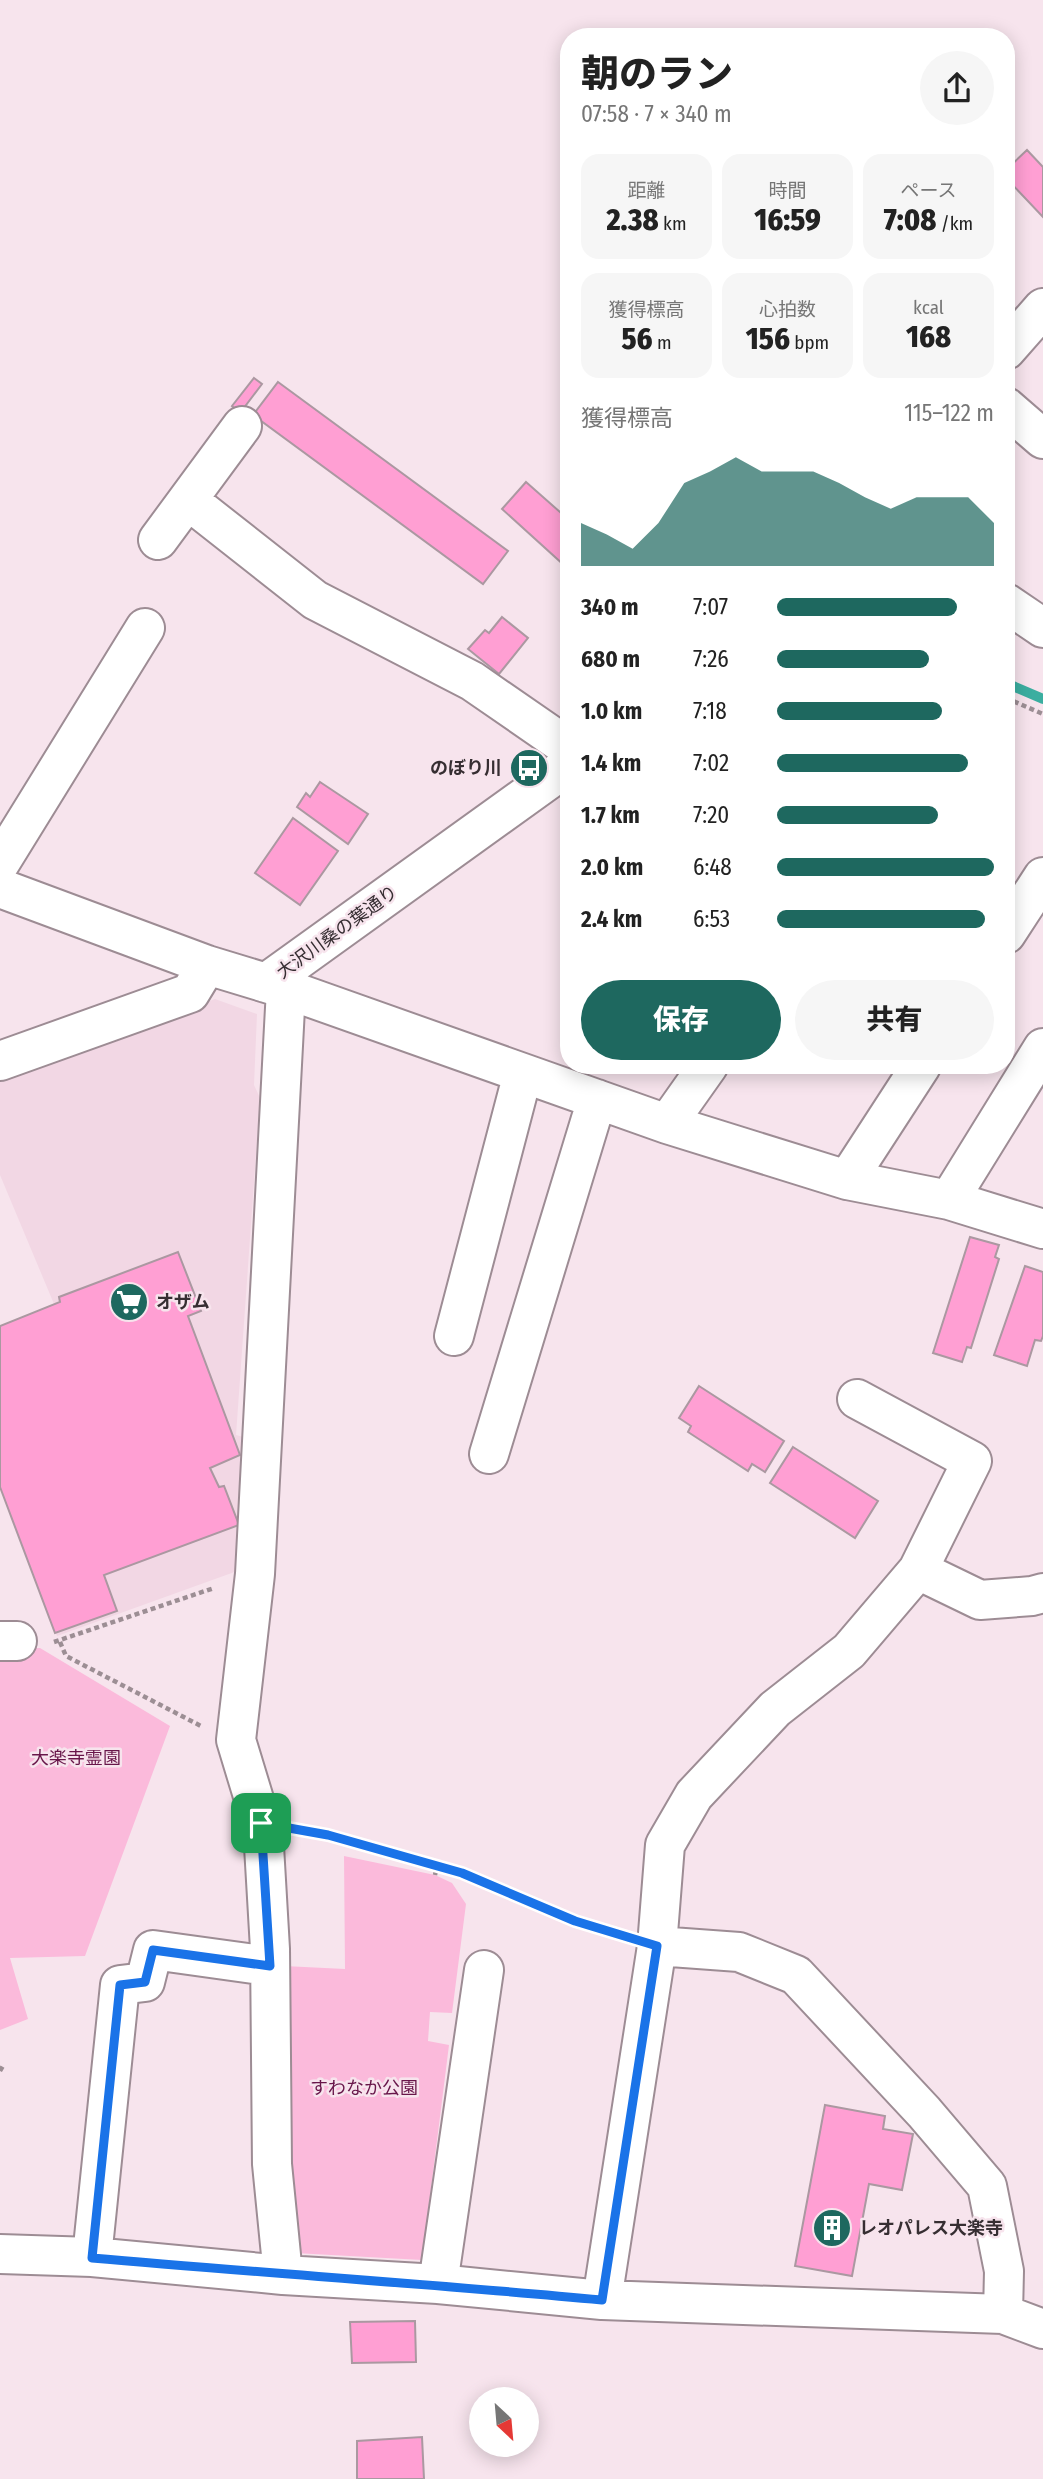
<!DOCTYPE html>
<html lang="ja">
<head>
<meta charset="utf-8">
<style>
  :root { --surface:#fff; --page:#f6f6f6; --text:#222; --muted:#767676; --accent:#1e685f }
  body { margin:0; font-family:"Fira Sans Condensed","Noto Sans JP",sans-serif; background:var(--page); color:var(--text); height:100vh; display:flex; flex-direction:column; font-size:26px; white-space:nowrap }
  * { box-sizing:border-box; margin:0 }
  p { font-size:23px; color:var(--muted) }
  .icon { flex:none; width:38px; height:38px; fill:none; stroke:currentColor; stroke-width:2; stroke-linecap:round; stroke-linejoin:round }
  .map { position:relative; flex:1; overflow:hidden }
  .details { position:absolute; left:560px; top:28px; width:455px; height:1046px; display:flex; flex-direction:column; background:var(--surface); border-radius:28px; box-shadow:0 4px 18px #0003 }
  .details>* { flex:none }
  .needle { width:46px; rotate:154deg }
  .tools { position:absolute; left:469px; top:2387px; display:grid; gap:14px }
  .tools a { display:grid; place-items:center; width:70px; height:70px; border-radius:50%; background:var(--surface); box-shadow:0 4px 18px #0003; font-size:35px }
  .pin { position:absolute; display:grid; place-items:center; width:60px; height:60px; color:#fff; margin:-30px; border-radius:14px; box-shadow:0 4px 10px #0006 }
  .round { display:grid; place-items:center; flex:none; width:74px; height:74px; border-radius:37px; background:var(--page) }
  .overview { display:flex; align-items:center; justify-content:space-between; height:119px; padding:0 21px }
  h1 { font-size:38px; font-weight:800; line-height:52px }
  .figures { display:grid; grid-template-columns:repeat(3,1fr); gap:10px; height:119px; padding:7px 21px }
  .figures div { display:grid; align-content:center; border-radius:18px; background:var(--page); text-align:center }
  .figures b { font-size:30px; font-weight:800 }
  .figures small { font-size:19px; font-weight:400 }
  .figures p { font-size:19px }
  .chart { height:196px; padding:14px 21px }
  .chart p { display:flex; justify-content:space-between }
  .chart svg { width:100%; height:126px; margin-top:7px; fill:var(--accent); opacity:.7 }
  .button { display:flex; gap:14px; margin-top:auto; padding:14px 21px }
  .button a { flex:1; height:80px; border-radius:42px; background:var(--accent); color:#fff; font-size:28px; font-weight:800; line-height:80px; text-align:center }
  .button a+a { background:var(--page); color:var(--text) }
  ul { padding:0 21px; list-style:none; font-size:23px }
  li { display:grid; grid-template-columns:112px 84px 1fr; align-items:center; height:52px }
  li i { height:18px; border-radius:9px; background:var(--accent) }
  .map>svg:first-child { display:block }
</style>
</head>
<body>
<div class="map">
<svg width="1043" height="2479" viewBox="0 0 1043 2479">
  <rect width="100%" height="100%" fill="#f7e4ed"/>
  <path fill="#f2d7e4" d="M215,999l42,15 -3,71 6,13 -24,337 7,2 -3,133 -183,66 -57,-149v-161l54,-22 -54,-129v-96z"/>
  <path fill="#fbbadb" d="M40,1648l130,78 -85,230 -75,2 18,61 -28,11v-381z
    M344,1856l91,19 17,8 14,21 -14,109 -22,-1 -2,29 21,4 -27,215 -127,-7 -9,-116 -2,-171 61,3z"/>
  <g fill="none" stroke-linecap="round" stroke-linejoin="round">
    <path stroke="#3baea0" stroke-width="10" d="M1006,683l37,16"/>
  </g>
  <path fill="#ff9fd3" stroke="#ab98a1" stroke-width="2" d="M1027,150l16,17v50l-37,-39v-8z
    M254,378l8,6 -22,29 -8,-7z
    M278,382l230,169 -25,33 -230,-169z
    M526,482l43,38v42l-4,4 -63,-57z
    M502,617l26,21 -29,36 -31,-25 17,-19 4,3z
    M320,782l48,32 -20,30 -51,-37 9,-14 4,4z
    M293,818l45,33 -38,54 -45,-32z
    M970,1237l29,8 -4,12 4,2 -28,89 -4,-1 -5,15 -29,-9z
    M178,1252l23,59 -13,5 52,139 -30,13 9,19 5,-1 15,39 -135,50 13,36 -62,22 -55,-146v-161l60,-24 -1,-5z
    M1025,1266l18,6v64l-2,5 -6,-1 -8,26 -33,-11z
    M699,1386l85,55 -19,31 -13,-8 -4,7 -60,-39 3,-6 -12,-8z
    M793,1447l85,54 -23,37 -85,-55z
    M825,2105l60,11 -2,13 30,5 -11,56 -33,-6 -17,92 -57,-10z
    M415,2321l1,41 -64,1 -2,-41z
    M422,2437l2,42h-67v-38z"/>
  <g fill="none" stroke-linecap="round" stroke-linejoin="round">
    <defs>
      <path id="minor" d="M1006,350l37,-42
        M1006,407l37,32
        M188,500l127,100 157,81 97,67
        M158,540l84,-114
        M1006,603l37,25
        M0,863l145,-235
        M0,888l207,77 79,24 381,135 180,56 102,20 94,29
        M1006,934l37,-57
        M266,983l303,-218
        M0,1061l190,-68 17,-28
        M667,1124l41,-58
        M847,1180l74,-114
        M949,1200l94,-152
        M454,1336l69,-263
        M857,1399l115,62 -54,109
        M489,1454l108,-355
        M0,1641h17
        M657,1946l82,6 57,23 128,137 63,74 17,85 -1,43
        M0,2254l92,3 191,18 155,9 164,16 401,14 40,15
        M92,2257l28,-272 25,-3 8,-32 116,16
        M283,2275l-11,-111 -2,-215 -7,-120 -27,-89 19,-166 31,-585
        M438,2284l46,-314
        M602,2300l55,-354 8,-101 29,-50 81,-86 74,-58 69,-81 62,30 52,-4 11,-3"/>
    </defs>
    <use href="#minor" stroke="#9d8c94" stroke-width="42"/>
    <path stroke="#9c8e94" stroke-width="4.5" stroke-dasharray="5 3.5" stroke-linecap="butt" d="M1006,698l37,16
      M54,1642l160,-54
      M60,1642l6,14 135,70
      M299,1829l29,6 134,38 113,48 44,14
      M435,1875l2,-9
      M0,2071l4,-7"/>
    <use href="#minor" stroke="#fff" stroke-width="38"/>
  </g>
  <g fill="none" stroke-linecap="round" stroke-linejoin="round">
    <defs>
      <path id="route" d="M261,1823l67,12 134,38 113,48 82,25 -55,354c-170,-16 -340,-27 -510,-42l28,-273 25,-3 8,-32 117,16z"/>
    </defs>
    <use href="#route" stroke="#fff" stroke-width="14"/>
    <use href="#route" stroke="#1a73e8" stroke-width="9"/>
  </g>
  <defs>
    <symbol id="bus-disc" viewBox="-11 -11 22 22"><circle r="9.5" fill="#1e685f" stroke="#f7e4ed"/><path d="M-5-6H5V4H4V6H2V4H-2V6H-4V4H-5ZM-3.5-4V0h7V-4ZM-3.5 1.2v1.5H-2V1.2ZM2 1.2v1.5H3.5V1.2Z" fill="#fff"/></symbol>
    <symbol id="supermarket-disc" viewBox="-11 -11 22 22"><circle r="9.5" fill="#1e685f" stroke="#f7e4ed"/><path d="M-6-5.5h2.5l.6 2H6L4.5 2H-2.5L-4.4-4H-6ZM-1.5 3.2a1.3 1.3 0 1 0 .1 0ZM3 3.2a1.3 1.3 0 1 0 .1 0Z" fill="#fff"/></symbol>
    <symbol id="building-disc" viewBox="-11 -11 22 22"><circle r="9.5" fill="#1e685f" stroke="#f7e4ed"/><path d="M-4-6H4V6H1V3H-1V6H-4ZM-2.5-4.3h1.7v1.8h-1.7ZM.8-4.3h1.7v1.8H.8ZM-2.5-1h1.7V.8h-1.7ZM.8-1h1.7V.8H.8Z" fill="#fff"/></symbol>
  </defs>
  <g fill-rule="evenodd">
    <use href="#bus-disc" x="507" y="746" width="44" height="44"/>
    <use href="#supermarket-disc" x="107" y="1280" width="44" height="44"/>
    <use href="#building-disc" x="810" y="2206" width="44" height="44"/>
  </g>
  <g text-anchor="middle" stroke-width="5" stroke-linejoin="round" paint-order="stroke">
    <g font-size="18" font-weight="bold" fill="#362e32" stroke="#f7e4ed" text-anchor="start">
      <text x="502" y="774" text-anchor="end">のぼり川</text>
      <text x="156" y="1308">オザム</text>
      <text x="859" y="2234">レオパレス大楽寺</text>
    </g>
    <g font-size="18" fill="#362e32" stroke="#f7e4ed">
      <text transform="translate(337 932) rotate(-36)" y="6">大沢川桑の葉通り</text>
    </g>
    <g font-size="18" fill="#68164a" stroke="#f7e4ed">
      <text x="76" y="1764">大楽寺霊園</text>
      <text x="364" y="2094">すわなか公園</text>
    </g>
  </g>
</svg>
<div class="tools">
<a><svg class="needle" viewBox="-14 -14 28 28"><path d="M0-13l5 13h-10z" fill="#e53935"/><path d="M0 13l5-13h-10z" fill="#767676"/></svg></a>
</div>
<div class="pin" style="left:261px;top:1823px;background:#1e9e55"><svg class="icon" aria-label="arrive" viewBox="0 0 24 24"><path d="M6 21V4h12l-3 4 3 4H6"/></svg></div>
<section class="details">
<div class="overview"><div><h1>朝のラン</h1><p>07:58 · 7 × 340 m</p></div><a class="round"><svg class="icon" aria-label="share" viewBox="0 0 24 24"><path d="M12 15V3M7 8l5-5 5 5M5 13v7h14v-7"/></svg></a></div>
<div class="figures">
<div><p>距離</p><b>2.38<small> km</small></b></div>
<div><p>時間</p><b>16:59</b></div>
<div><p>ペース</p><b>7:08<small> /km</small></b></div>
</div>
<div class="figures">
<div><p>獲得標高</p><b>56<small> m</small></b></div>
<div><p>心拍数</p><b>156<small> bpm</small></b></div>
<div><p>kcal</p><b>168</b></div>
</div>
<div class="chart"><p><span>獲得標高</span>115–122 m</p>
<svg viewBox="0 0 160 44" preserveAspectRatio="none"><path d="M0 44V29L10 33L20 38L30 29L40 15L50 11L60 6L70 11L80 11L90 11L100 15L110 20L120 24L130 20L140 20L150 20L160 29V44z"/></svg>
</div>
<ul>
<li><b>340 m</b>7:07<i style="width:83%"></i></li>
<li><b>680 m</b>7:26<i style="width:70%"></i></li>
<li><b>1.0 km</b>7:18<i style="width:76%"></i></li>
<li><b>1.4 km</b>7:02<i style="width:88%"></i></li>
<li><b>1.7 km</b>7:20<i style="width:74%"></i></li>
<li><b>2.0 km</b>6:48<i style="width:100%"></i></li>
<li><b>2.4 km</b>6:53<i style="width:96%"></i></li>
</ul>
<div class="button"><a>保存</a><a>共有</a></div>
</section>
</div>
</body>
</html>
